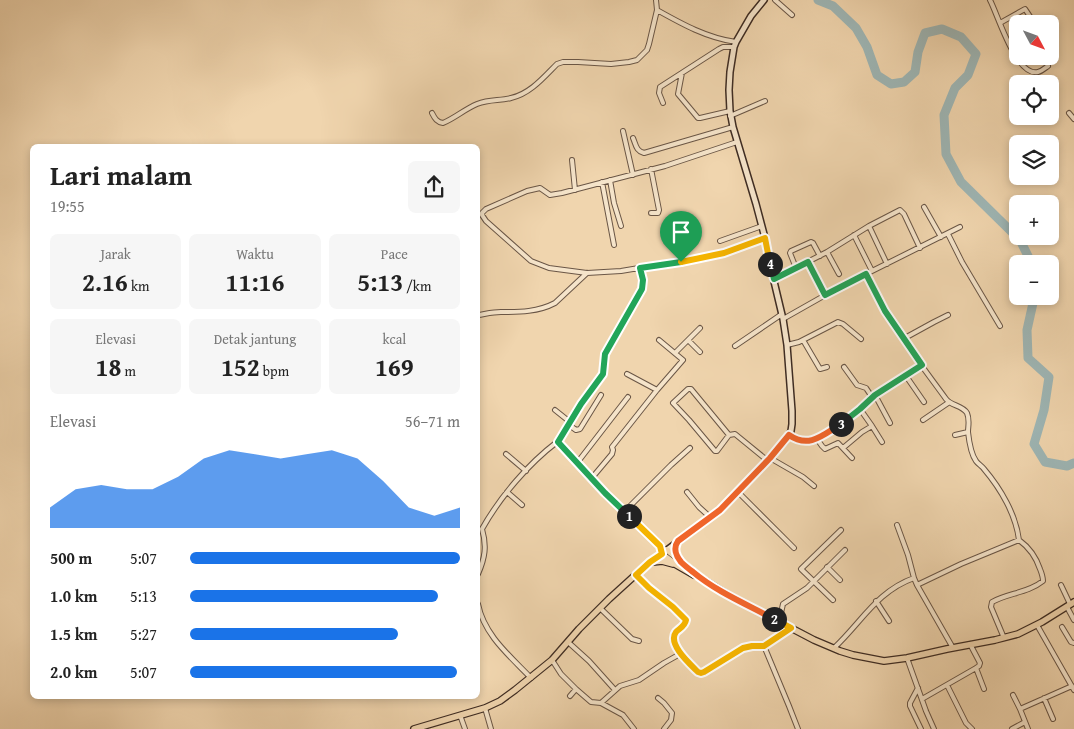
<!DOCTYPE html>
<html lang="id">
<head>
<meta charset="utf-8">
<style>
  :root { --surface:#fff; --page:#f6f6f6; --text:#222; --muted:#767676; --accent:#1a73e8 }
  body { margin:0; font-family:"Gentium Book Plus",serif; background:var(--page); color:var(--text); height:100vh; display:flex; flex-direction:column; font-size:19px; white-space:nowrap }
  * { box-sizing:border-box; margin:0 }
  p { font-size:16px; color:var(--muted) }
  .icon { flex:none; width:28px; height:28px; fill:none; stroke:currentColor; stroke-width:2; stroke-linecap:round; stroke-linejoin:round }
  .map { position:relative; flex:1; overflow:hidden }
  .drawer { position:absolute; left:30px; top:144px; width:450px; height:555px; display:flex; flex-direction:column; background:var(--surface); border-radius:8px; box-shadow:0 2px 8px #0003 }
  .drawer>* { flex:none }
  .needle { width:32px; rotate:131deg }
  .fabs { position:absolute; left:1009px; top:15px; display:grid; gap:10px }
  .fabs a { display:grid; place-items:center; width:50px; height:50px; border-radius:8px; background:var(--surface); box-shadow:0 2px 8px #0003; font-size:25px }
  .pin { position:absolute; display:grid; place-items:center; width:42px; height:42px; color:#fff; margin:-51px -21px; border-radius:50% 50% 50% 0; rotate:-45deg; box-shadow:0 0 5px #0007 }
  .pin .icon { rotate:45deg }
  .km { position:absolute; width:25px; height:25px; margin:-12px; border-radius:50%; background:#222; color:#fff; font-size:14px; line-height:25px; text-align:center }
  .round { display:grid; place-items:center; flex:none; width:52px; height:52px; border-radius:8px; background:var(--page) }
  .head { display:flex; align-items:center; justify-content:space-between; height:85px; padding:0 20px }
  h1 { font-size:28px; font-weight:600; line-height:38px }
  .metrics { display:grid; grid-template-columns:repeat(3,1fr); gap:8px; height:85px; padding:5px 20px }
  .metrics div { display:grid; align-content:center; border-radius:8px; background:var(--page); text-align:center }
  .metrics b { font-size:25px; font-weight:600 }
  .metrics small { font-size:14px; font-weight:400 }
  .metrics p { font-size:14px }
  .chart { height:140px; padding:10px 20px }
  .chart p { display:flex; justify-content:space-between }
  .chart svg { width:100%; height:90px; margin-top:5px; fill:var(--accent); opacity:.7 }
  ul { padding:0 20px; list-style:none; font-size:16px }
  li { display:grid; grid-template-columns:80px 60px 1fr; align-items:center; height:38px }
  li i { height:12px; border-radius:6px; background:var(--accent) }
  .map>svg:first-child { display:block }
</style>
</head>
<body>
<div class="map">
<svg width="1074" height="729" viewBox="0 0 1074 729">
  <rect width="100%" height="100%" fill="#f0d5ae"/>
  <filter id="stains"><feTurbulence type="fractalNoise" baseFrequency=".004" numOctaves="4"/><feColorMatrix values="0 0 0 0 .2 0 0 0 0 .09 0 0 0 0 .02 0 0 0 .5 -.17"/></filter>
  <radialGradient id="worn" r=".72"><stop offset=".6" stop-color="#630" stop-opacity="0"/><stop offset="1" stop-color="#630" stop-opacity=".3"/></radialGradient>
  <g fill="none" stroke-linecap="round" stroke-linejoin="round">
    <path stroke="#9eb6b5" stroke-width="9" d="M818,0l15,6 23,22 11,19 10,28 14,9 13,-2 11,-10 3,-20 7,-19 17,-4 19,8 15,17 -8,21 -13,13 -11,27 2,39 15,28 59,58 12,24
      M1033,296v7l-6,27 1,28 21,19 -5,33 -10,34 11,18 22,4 7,-3"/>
    <defs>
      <path id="minor" d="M775,0l17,15
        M990,0c8,15 26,77 48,72 4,-1 7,-4 10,-6
        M657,10c25,14 50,28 79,32
        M1000,23l25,-14 10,15
        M1010,46l8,-5
        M682,73l-4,21 20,24h2l30,-7
        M663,103l-4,-10 1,-6 59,-38 4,-2h11
        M432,113c3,6 5,9 11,10 12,-5 22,-14 34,-19 13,-5 22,-3 34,-6 19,-4 33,-21 46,-34l6,-2h15l33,2 18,-2 8,-2 10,-10 2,-6 8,-34 -1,-10
        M1069,113l5,6
        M730,116l35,-15
        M623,131l10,44
        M633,138c3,7 3,13 11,15l89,-26
        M737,142l-72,24 -103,27 -12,2 -10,-7 -13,3 -41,18 -4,4v2l4,6 45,40 18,7 38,5 34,-2 89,-15 14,-3 41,-15
        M572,160l3,30
        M651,169l8,41 -1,3h-7
        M610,180l4,23 7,23
        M602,182l12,63
        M924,207l17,30
        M869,226l18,38
        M948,234l14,28 38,64
        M854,235l18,36
        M720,241l42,-15
        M827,252l12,22
        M808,262l17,33
        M796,268l-6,-15 1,-2 20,-9 2,1 7,13
        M866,274c6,13 12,25 19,37 18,31 40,59 61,88 5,7 16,6 21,14 3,7 1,13 1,19 1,9 3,22 8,29 2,3 6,5 8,8 17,20 32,46 35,71 11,8 17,17 21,29 2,5 3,8 3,12 -15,12 -35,12 -51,21l-1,5 13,31
        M774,279l53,-27 42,-26 31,-16 4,4 16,34
        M478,315c7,-1 15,-3 23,-3 19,0 37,0 54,-9l32,-30
        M783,319l53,-30 124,-62
        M903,339l31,-17 14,-7
        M688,340l12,12
        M803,340l17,29 7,-2
        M787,345l12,-3 39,-20 5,2 18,15
        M735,346l47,-32
        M675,353l25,-25
        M844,367l13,18 9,3 6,9
        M627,374l30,16
        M906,376l18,26
        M875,395l15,28
        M860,409l12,17 10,16
        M555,410l15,12
        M923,420l25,-17
        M569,425l7,5 4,-1 21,-34
        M729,435l-38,-46h-3l-15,14 16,17 26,31h2l12,-16 6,-1 33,27
        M789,435l10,5 12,1 6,-2 27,-17 16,-13 15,-14 46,-30
        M955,435l13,-3
        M817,439l5,7 3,3 13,-6 14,15
        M557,442l24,-38 22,-30 2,-21 37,-64 1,-10 -3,-11
        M843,448l19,-16 10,-6
        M506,454l20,17
        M770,458l33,19 11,9
        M577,463l51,-66
        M591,479l21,-25 1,-4 -1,-3 45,-57 26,-30 -24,-20
        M507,492l15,13
        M687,492l12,15 11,10
        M738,492l56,56
        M625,511l46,-46 19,-17
        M897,525l11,30 6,23
        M827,567l13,13
        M478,574c7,-16 9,-28 4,-45 18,-32 46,-65 75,-87l48,51 57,55 5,2
        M636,575l13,13 31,26 5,6 1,3 -2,2c-3,3 -9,7 -10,12 -3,10 17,28 24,35l3,1 4,-1 38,-24 8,-2h13l25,60 9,23
        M917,585l44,-21 58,-24
        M1061,585l9,19
        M833,600l-32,-31 40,-39
        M876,601l13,20
        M478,604c6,31 32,52 53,74
        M1067,607l7,13
        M600,608l32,31 7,2
        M779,622l4,-18 24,-16 38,-38
        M1037,625l37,65
        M1062,627l9,15 3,1
        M568,642l21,19 26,29
        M970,644l10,19 -1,3 -3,2 8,21
        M764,646l27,-19
        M834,648c27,-25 43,-57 80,-70l3,7 36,63
        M907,658l19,53 8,18
        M552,660l9,14 15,15
        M947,685l19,38 6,6
        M918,688l-8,15v3l11,23
        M1013,695l7,14
        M570,696l6,-7 15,13 10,1 22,12 11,14
        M658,698l6,5 8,10 -1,7 -7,9
        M1044,698l9,21
        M922,699l54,-31
        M601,703l19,-17 19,-6 25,-17 16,-9
        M485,708l6,21
        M460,715l5,14
        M1012,729l13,-7
        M1028,729l-8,-20 52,-23"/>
      <path id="secondary" d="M667,550l53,-40 18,-18 47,-51 6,-10 1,-7v-13l-5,-66 -4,-26 -16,-67 -2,-14 -9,-34 -23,-77 -3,-16 -1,-21 1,-18 4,-25 2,-5 15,-26 13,-16"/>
      <path id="primary" d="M678,541c-4,6 -3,10 0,16
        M662,554l13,10 19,11
        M653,562l9,-1 11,3
        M414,729l71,-21 15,-7 15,-11 37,-30 27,-31 30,-30 33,-30 25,-19 34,28 27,17 86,45 26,11 13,4 31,6 23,-3 40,-9 48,-9 23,-6 24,-12 32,-20"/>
    </defs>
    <use href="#minor" stroke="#6a5646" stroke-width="6"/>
    <use href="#secondary" stroke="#3e2c23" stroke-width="8"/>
    <use href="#primary" stroke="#3e2c23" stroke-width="8"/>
    <use href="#minor" stroke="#f5e4ca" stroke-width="4"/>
    <use href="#secondary" stroke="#f5e4ca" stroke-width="5"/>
    <use href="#primary" stroke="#f0d5ae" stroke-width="5.5"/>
  </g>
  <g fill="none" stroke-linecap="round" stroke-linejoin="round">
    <defs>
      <path id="split-1" d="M629,516l-24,-23 -47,-51 23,-38 22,-30 2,-20 37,-65 1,-9 -3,-12 41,-6"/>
      <path id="split-2" d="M629,516l31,30 2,8 -12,8 -14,13 13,13 24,19 13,13c-1,6 -6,8 -10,12 -9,12 14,32 22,40l3,1 3,-1 39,-24 9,-2h12l27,-18 -17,-9"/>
      <path id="split-3" d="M774,619c-28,-15 -57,-27 -81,-47 -4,-3 -8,-6 -12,-10 -5,-6 -8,-14 -3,-21l42,-31 50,-52 19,-23c20,14 34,0 52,-11"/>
      <path id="split-4" d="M770,264l4,15 34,-17 17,33 41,-21 19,37 37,54 -47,30 -15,14 -19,15"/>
      <path id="split-5" d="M681,262l43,-9 41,-15 5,26"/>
    </defs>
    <use href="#split-1" stroke="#fff" stroke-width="10"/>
    <use href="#split-2" stroke="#fff" stroke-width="10"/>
    <use href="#split-3" stroke="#fff" stroke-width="10"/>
    <use href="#split-4" stroke="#fff" stroke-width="10"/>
    <use href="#split-5" stroke="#fff" stroke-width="10"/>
    <use href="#split-1" stroke="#22a559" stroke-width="6"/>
    <use href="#split-2" stroke="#f5b400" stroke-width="6"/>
    <use href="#split-3" stroke="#f0652b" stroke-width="6"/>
    <use href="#split-4" stroke="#22a559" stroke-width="6"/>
    <use href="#split-5" stroke="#f5b400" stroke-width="6"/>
  </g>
  <rect width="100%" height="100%" filter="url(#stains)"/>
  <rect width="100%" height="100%" fill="url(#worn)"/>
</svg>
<div class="fabs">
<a><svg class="needle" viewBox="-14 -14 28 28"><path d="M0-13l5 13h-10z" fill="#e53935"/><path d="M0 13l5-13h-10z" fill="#767676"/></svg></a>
<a><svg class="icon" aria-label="locate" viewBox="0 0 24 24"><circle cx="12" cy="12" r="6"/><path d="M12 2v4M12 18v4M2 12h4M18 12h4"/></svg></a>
<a><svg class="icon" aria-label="layers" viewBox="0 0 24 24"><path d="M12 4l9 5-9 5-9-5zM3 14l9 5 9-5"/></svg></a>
<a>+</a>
<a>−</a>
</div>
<div class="pin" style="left:681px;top:262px;background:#1e9e55"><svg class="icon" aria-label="arrive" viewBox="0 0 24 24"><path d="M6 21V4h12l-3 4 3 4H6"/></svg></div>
<b class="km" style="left:629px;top:516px">1</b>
<b class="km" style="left:774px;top:619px">2</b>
<b class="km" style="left:841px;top:424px">3</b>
<b class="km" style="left:770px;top:264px">4</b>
<section class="drawer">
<div class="head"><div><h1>Lari malam</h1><p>19:55</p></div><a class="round"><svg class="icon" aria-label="share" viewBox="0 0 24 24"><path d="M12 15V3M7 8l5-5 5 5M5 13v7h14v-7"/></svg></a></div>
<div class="metrics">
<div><p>Jarak</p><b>2.16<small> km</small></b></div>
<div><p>Waktu</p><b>11:16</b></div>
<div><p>Pace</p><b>5:13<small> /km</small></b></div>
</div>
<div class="metrics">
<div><p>Elevasi</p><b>18<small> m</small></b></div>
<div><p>Detak jantung</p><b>152<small> bpm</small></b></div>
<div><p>kcal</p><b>169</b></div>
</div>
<div class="chart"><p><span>Elevasi</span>56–71 m</p>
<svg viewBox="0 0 160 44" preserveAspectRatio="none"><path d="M0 44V34L10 25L20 23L30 25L40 25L50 19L60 10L70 6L80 8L90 10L100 8L110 6L120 10L130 21L140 34L150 38L160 34V44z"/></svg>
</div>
<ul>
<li><b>500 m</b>5:07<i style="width:100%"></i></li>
<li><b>1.0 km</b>5:13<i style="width:92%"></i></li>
<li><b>1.5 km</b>5:27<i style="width:77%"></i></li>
<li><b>2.0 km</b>5:07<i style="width:99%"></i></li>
</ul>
</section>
</div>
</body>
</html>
